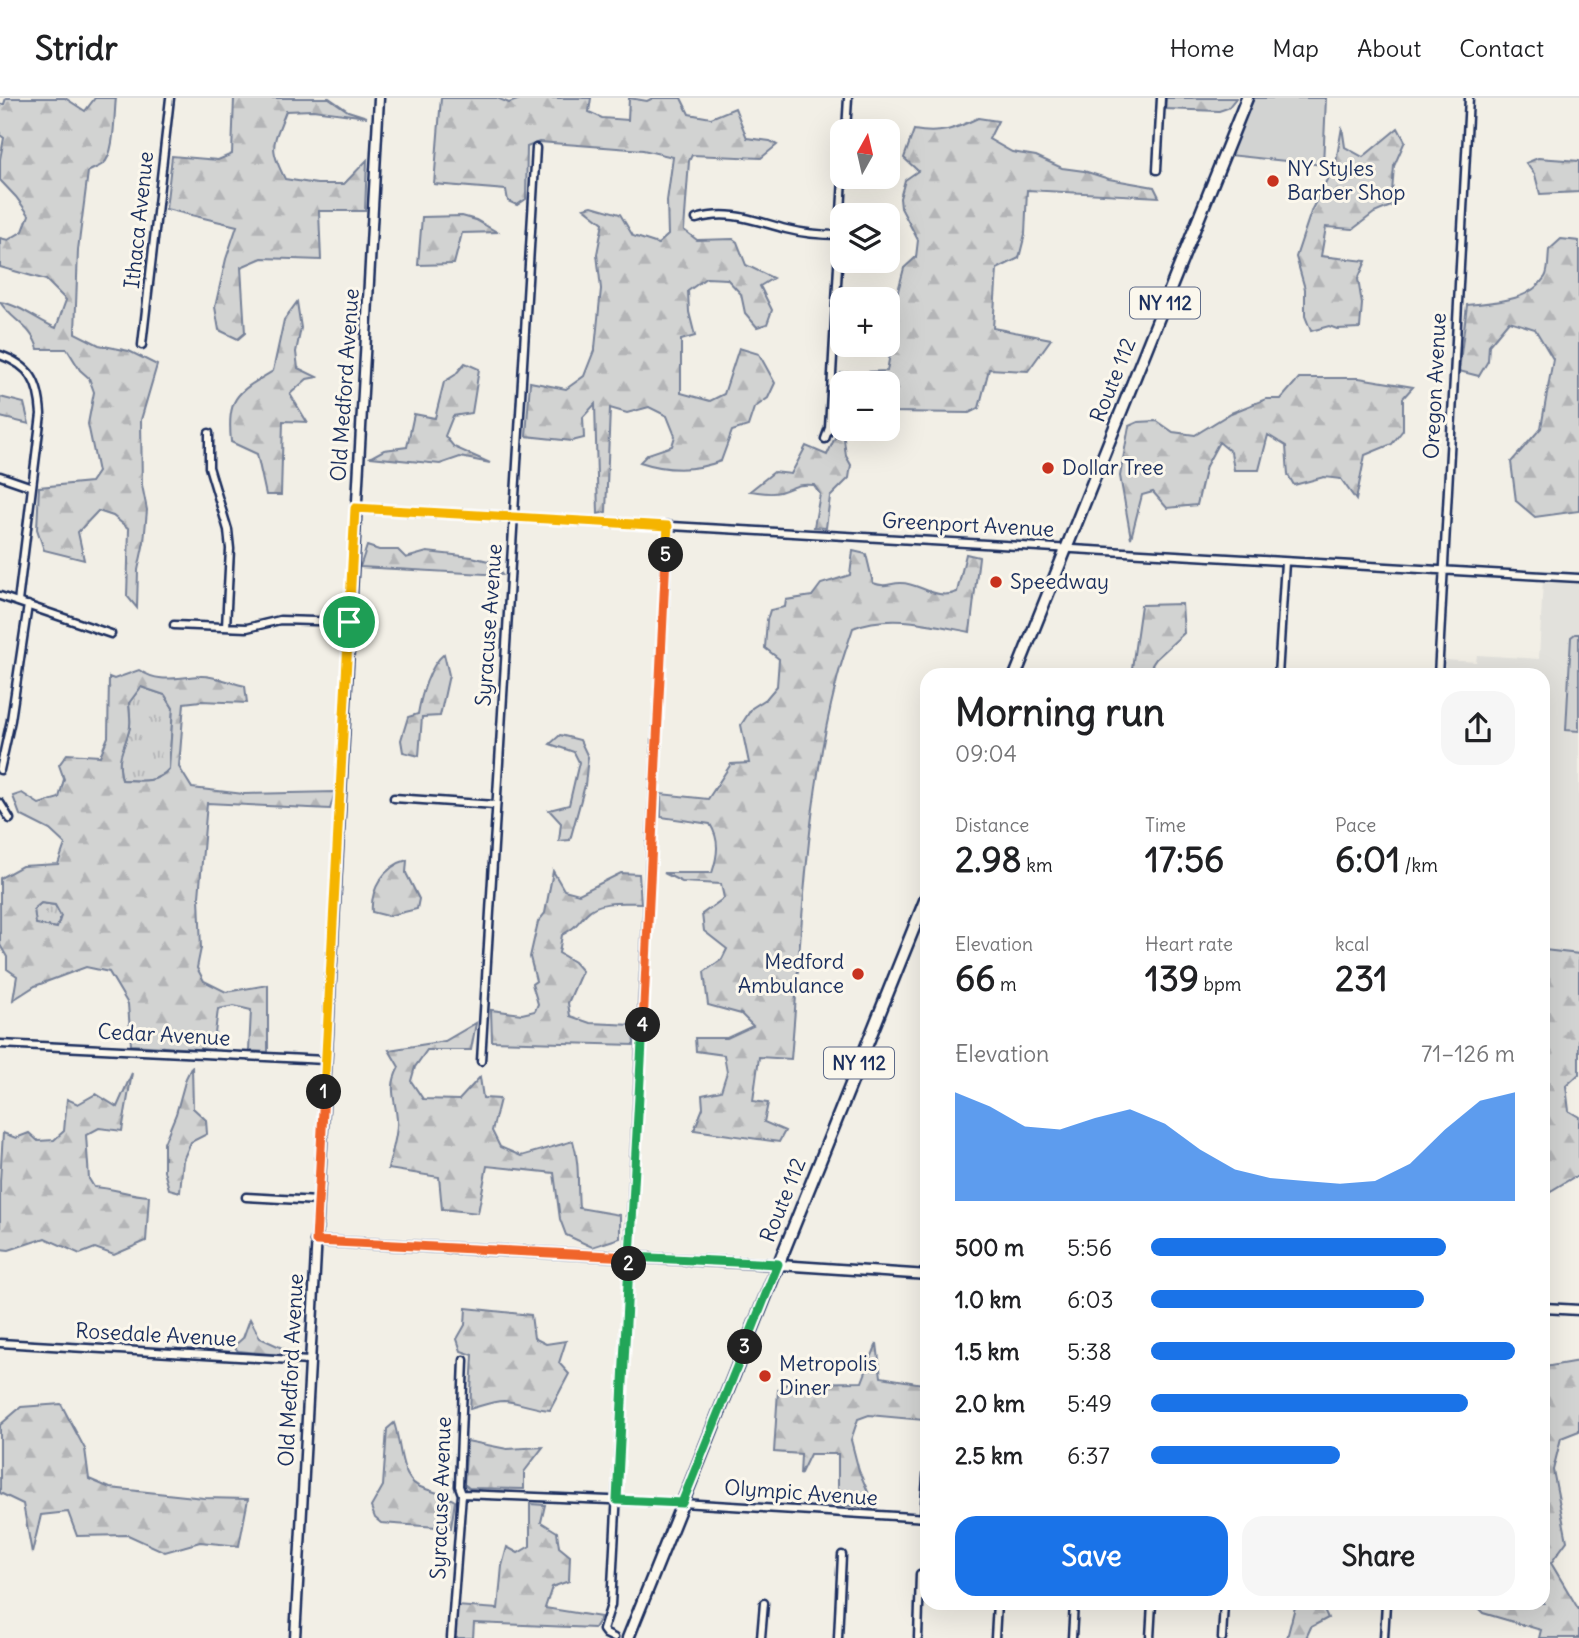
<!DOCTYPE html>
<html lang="en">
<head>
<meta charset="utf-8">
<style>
  :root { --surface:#fff; --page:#f6f6f6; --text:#202124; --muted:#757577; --line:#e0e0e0; --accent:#1a73e8 }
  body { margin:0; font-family:Delius,sans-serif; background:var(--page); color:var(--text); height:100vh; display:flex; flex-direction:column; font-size:26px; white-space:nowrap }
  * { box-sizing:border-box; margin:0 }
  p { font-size:23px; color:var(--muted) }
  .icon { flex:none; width:38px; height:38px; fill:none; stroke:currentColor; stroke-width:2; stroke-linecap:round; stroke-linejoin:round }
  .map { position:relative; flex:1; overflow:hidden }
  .details { position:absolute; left:920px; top:570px; width:630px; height:942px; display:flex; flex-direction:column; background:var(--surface); border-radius:21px; box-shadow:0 7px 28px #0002 }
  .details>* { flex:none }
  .needle { width:46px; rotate:8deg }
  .buttons { position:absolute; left:830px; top:21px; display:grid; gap:14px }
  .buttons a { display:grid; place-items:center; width:70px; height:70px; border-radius:14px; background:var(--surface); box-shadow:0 7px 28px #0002; font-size:35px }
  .pin { position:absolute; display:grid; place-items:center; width:60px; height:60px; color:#fff; margin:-30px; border:4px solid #fff; border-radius:50%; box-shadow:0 2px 7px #0007 }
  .km { position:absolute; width:35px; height:35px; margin:-18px; border-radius:50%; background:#222; color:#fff; font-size:19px; line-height:35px; text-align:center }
  .round { display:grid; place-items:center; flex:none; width:74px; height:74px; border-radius:21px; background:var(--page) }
  .overview { display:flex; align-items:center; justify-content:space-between; height:119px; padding:0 35px }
  h1 { font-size:38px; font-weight:800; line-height:52px }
  .stats { display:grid; grid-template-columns:repeat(3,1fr); gap:10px; height:119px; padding:7px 35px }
  .stats div { display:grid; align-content:center }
  .stats b { font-size:35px; font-weight:800 }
  .stats small { font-size:19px; font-weight:400 }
  .stats p { font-size:19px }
  .chart { height:196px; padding:14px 35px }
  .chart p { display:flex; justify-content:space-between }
  .chart svg { width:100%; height:126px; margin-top:7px; fill:var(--accent); opacity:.7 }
  .action { display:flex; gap:14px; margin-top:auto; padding:14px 35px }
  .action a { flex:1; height:80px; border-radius:21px; background:var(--accent); color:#fff; font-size:28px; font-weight:800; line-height:80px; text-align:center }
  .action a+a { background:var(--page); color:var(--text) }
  ul { padding:0 35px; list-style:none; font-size:23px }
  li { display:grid; grid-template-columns:112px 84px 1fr; align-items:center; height:52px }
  li i { height:18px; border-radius:9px; background:var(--accent) }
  header { display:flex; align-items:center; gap:42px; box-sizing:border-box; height:98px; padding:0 35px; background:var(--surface); border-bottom:2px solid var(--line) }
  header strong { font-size:33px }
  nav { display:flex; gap:38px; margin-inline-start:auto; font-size:24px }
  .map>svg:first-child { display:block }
</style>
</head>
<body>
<header>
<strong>Stridr</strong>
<nav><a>Home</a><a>Map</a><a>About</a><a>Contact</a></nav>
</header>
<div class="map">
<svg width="1579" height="1540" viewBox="0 0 1579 1540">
  <defs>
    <pattern id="grass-tufts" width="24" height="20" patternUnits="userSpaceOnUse" patternTransform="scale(1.75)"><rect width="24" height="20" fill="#d2d3d2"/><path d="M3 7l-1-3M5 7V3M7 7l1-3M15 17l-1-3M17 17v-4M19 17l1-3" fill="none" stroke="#b4b5b7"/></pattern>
    <pattern id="forest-firs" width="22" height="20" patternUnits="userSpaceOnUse" patternTransform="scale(1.75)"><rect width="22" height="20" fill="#d2d3d2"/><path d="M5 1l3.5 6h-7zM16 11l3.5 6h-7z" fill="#b4b5b7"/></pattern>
  </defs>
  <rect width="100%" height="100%" fill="#f2efe6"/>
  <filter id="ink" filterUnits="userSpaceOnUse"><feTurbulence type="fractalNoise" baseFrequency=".0143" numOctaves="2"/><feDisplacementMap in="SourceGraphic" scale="14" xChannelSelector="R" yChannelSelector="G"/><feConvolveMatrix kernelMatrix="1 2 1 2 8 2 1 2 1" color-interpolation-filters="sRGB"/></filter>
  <g filter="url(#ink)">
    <path fill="#e2e1dc" d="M1543,481l36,2v348l-2,30 -33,-3v-280h-100l1,-16 31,2 1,-7 62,4z"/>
    <path fill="url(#grass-tufts)" stroke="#768198" stroke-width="2" d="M141,589l24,8 8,13 -4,61c-13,15 -29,12 -47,11 -6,-26 0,-26 7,-49 3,-8 0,-20 0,-29z
      M41,805l14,2 6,11 -4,12 -22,-4 -1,-15z"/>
    <path fill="url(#forest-firs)" stroke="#768198" stroke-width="2" fill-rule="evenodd" d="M6,0h59l20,13 10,-13h21c-2,15 -1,58 -13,66 -4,3 -11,5 -15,8l-10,78 -3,83 24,12 30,6 28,14 -16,55 1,65 5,25 -3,32 -6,28 -1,38 -10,-12 2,-67 -16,-13 -15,-5 -20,21 6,28 -40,-10 -7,-21 2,-42 52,-5 7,-10 -10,-48 6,-32 -5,-14 -9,-8 -13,-21h-29c-6,-23 -26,-28 -38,-47 20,3 37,18 56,26l10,-28 -20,-20 -46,-13v-29l8,2 15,-9 6,-16 -13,-18 -16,-17v-21l4,-21 -4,-3v-31h4z
      M234,0h95l19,13 19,6 -54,-7 -27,1c-13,34 -18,35 -1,68l32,5h27l23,-24 -2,51h-46l2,49 -59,-2 -21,9 4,66 -7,6 -19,-9 -4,-23 11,-48 11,-33 -71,-17 6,-53 46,4 14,-6z
      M441,0h56l12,5 14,-5h68l-2,14 13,6 26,2 1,-22 18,3 6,-3h28l8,16 22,4 24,-10 12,30 23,3 7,4 -16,13 -69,-3 -3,6 -5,69 13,10 36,-1 4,3 9,23 27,13 -13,8 12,24 -5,14 -10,3 -12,-14 -4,-19 -14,-15 -21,-1 -18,13 1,21 6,24 -14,4v53l29,8 14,-7 15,-46 20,6 16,29 -7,15 -14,10 -6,18 -16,5 -11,30c-26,10 -54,10 -81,1l8,-8 24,-8 3,-10 -8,-20 -18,-9 -22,6 -17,-5 -4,104 -8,2 -3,-110 -12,13 1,21 -12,3 -46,-5 4,-54 36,7 18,-13 11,-28 6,-59 -4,-35 6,-31 -19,-15 8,-2 28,8 13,22 25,8 10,-9 -1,-34 6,-44 -30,-7 -104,-8 -12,5 -1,52 -9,6 -9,-4 -2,-11 -72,-6z
      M1166,0h70l-8,10 -9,3 -54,-2z
      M978,20l20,3 -9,18 23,13 24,4 26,12 22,3 25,8 45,8 5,10 -132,-7 -2,44 -6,24 -22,11 -4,59 58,11 -23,32 -39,-2 -10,39 -10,5 -82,-1v-29h-45v28h-3l2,-38 46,-2 5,-28v-29l12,-46 12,-11 2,-17 -17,-32 -1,-10 5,-18 13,-9 -14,-13 10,-28c26,5 41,-1 64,-12z
      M1342,29l3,20 18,10 35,-29 7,13 -11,25 -3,40 -17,7 -21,16 -27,-2 -5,29 45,5 -8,18 4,25 -2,24 -23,1 -8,-3 -18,5 -6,-15v-27l-9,-32 16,-48 24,-47z
      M1538,60l41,3v31l-39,2 -5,-19 -9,-12z
      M462,118l14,4 21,12 -35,1 -8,31 -36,1 4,-48z
      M1561,141l18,2v270l-44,6 -19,-16 -5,-39 30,-34 12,-69 -18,-30 -26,-8 -20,24 -1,16 -9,15 -20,-5 8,-66c26,-3 62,-3 78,-28 4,-6 3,-19 4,-27z
      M297,204l4,26 -5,24 2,16 19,9 -10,2 -17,15 17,28 -24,-1 -2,74h-15l-9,-41 -26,-12c-4,-45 5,-49 42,-71l11,-51z
      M465,265l14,6 -7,44 -19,3 -8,20 9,11 36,16 -30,-6 -20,7 -69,-7 13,-7 23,-3 7,-33 21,4 9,-36 11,-7z
      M1299,280h60l54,9 -10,11v32l-11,14 -27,11 -9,45 -15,-21 -17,-2 -30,8 -6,-10 -2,-29 -18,-11 -9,35h-25l-3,-18 -12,-10 -13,24 -9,39 -30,3 -14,-16 -11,3 -11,43 -11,-62 9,-50 9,-4 19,-1 16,11 22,3 36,-22 35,-14h15z
      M0,299l24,6 5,21 -29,-7z
      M842,324l4,34 5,9 -2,13 -19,19 -4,31 -12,-1 6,-33 -6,-9c-20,-1 -17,2 -34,7 -10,3 -20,0 -30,-1l24,-19 17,2 15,-28 21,9z
      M367,448l12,4h19l8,8 21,-6 45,5 20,5 10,13 -142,-8z
      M853,453l13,3 7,29c14,5 16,0 28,0 19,0 35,18 56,9l9,-38 13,3 -9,75c-38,-7 -80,-19 -117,-4 -6,19 -13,37 -17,56 -31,123 -34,250 -45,375l-32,-2 -6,44 15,2 -4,19 21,9 -6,11 -85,-12 9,-22 -1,-13 19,-4 6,-19 -3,-17 -28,-4 -1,-13h32l26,-12 -12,-12 -33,-9 -4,-33 18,-13 5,-10 -23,-18 -2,-17 22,-16 -3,-14 -39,-2 -18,-9h48c6,-18 8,-33 -2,-49l-49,-7v-23l47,5 23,-35 18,-1 -8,-38 11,-17 14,-9 11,-13 2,-27 -14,-11 2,-28 3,-10 15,-3 1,-7 26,-4 9,-12 29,-9z
      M1182,506l2,29 -28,26 -8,12 1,4h-18l10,-70z
      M444,556l5,21 -9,41 -18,1 -3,39 -16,-4 -2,-12 7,-23 10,-3c3,-18 11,-48 26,-60z
      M139,572c21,14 37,7 61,6 13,-1 31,7 45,10l2,17 -46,-2 -17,2 -5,64 13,21 52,6 91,-2 -5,17 -123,-6 -8,94 2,51 -4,20 7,13 22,11 42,-7v67l-19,-1 2,-41 -17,-4 -16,3 -5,41 -82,-5 -3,-41 -19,-32 -23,-5 -51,19 -22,14 4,-24 -10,-7v-12l-7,-12v-67l22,-12 36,-2 7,-20 -15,-14 -30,-15 -7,-19 9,-3 17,11 20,-6 5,-19 -5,-14 8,-11 33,2 8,-19 1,-60 5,2zM141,589l24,8 8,13 -4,61c-13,15 -29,12 -47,11 -6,-23 1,-28 7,-49 3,-8 0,-20 0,-28zM41,805l14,2 6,11 -4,12 -21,-4 -2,-15z
      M560,637l20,5 8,17 -3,28 -15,55 -11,1 2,-18 -12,-13 20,-5 10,-43 -5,-10 -24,-8z
      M407,762l-1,13 13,26 -2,10 -29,7 -16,-4c-2,-22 12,-46 35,-52z
      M553,773l11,19 15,4 42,-21 18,1 2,29c-16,0 -42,-3 -54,10 -12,12 -9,13 -25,22l-3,18 15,9 8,9 -14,32 2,13 20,7 43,2 1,20 -142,-4 -1,-31 31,4 13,-3 3,-7 -6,-20 4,-3 -6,-24 8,-35 7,-9z
      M1544,852l35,4v120l-13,12 3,25 10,6v60h-5l-30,18v-76l2,-9 -2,-5z
      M476,925l-5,27h-44l-12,17 -4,14 12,18 36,1 21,-23 3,21 17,1 -8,32 8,16 21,9 52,-15c7,23 4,43 6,67l41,7v23l-28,9 -26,-12 -6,-16 -6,-46 -67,-7 -9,47 -36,-4 -3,-32 -51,-8c3,-15 10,-33 9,-48 -1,-23 -10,-31 2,-54l-10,-17 56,-9z
      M192,968l1,42 13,12 1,14 -16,8 -8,18 -3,32 -11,-3 -5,-18v-28l12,-29 10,-36z
      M132,975l-10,58 -23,-3 -13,7 3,44 5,8c20,1 35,8 55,9l-3,45 -32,14 -19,-7 -15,6 -35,-16 -36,12 -9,-1v-68l3,-48 13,5 13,-5 9,8 16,-1 10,-9 3,-32 11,5 18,-10 21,13z
      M466,1210l65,7 3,23 12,6 20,-3 -7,22 10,11 -19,36c-16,-1 -31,-8 -46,-9 -11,0 -23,5 -34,8l3,-54 -12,-4 -4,-12 8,-14z
      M250,1221l10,19 42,19 -64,-6 -4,-5 9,-8z
      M877,1245l4,34 42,7v36l-54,-5 -11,4 -7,21 8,31 16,37 -37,-3v-51h-28l-10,21 1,-21 -27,-2 4,-62 10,-7 74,-1z
      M1579,1263v70l-18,7 -8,32 14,71 -16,22 28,47v28h-40l2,-8 -58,-17 -10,-10h71v-236z
      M61,1306l24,45 4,30 21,9 94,10 44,1 -9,47 -39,-4 -35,10 -37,-17 -51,1 -9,-24 -27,3 -9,38 -9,-49 -23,-11v-68l21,-18z
      M394,1325c7,18 5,53 24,63 13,6 23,6 37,15l-4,27 -70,-5 -6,-5 -4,-11 12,-21 4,-57z
      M467,1343l40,8 36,-2 -19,25v17l-55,-1 -5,-4z
      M530,1406l15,1 -4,17 16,10 2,15 11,9 -1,25 -17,6 -7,21 56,9 -7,11 -120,-5 -1,15h-18l2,-32 41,3 4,-43 5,-19 11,6 12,-7z
      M1296,1505h25l7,15 -17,9 -5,11h-19z"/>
    <path fill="#d2d3d2" stroke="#768198" stroke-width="2" d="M1254,0h72l-3,67 -94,-10z
      M1575,536h4v97l-13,-1 5,-93z"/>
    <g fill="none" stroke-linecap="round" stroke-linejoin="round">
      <defs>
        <path id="minor" d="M846,33l2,-33
          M1157,72l4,-72
          M696,121c34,-10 59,2 90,10 19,5 36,6 54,6
          M142,247l28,-247
          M0,257c31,11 39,27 41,59l-23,188
          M209,335v34l19,63 2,19 -4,78
          M825,341l4,-11 14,-251
          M0,378l32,11
          M355,410l1224,70
          M0,498l111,38
          M174,527l73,3 33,-8 69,2
          M1278,578l7,-114
          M1438,578l31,-578
          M0,672l11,-50 17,-115
          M394,700l101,7
          M0,705l10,16
          M0,946l325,16
          M481,963l55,-913
          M246,1099l72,4
          M0,1245l309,18
          M462,1396l220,9 246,15
          M924,1419l4,-52
          M451,1540l11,-144 -3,-8 5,-126
          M614,1540l-8,-4 -3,-4 8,-25 57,-1080
          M761,1540l3,-35
          M838,1540l4,-83
          M918,1540l2,-64
          M995,1540l2,-35
          M1072,1540l2,-35
          M1150,1540l2,-35
          M1222,1540l2,-35
          M1384,1540l2,-35"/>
        <path id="tertiary" d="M315,1143l450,23 163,11
          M1544,1210l35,2
          M295,1540l84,-1540"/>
        <path id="primary" d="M1015,578l232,-578
          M628,1540l300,-745"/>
      </defs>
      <use href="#minor" stroke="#1b2f5e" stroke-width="11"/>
      <use href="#tertiary" stroke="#1b2f5e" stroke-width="13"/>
      <use href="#primary" stroke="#1b2f5e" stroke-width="15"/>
      <use href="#minor" stroke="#fbf7ec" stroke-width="6"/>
      <use href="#tertiary" stroke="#fbf7ec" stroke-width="8"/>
      <use href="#primary" stroke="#fbf7ec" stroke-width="10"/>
    </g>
  </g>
  <g fill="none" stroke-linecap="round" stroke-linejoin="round" filter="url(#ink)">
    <defs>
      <path id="split-1" d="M324,994l25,-470"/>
      <path id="split-2" d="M324,994l-8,149 314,16 -1,7"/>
      <path id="split-3" d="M629,1166l-12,236 65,3 63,-156"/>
      <path id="split-4" d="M643,927l-13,232 148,7 -33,83"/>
      <path id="split-5" d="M643,927l23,-470"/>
      <path id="split-6" d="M349,524l6,-114 313,18 -2,29"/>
    </defs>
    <use href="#split-1" stroke="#fff" stroke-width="14"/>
    <use href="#split-2" stroke="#fff" stroke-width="14"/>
    <use href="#split-3" stroke="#fff" stroke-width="14"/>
    <use href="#split-4" stroke="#fff" stroke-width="14"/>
    <use href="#split-5" stroke="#fff" stroke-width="14"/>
    <use href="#split-6" stroke="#fff" stroke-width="14"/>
    <use href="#split-1" stroke="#f5b400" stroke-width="9"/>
    <use href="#split-2" stroke="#f0652b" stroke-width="9"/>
    <use href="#split-3" stroke="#22a559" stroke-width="9"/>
    <use href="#split-4" stroke="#22a559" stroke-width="9"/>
    <use href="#split-5" stroke="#f0652b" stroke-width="9"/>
    <use href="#split-6" stroke="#f5b400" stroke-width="9"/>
  </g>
  <g fill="#c8321e" stroke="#fbf7ec" stroke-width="2.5">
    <circle cx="1273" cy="83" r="7"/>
    <circle cx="1048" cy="370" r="7"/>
    <circle cx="996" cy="484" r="7"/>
    <circle cx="858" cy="876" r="7"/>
    <circle cx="765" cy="1278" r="7"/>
  </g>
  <g text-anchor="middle" stroke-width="6" stroke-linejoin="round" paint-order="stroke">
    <g fill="#fbf7ec" stroke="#5e6b89" stroke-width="2">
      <rect x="1130" y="189.5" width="70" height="31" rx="5"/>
      <rect x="824" y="949.5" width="70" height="31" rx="5"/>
    </g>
    <g font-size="19" font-weight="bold" fill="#1b2f5e">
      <text x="1165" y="212">NY 112</text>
      <text x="859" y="972">NY 112</text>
    </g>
    <g font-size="21" fill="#1b2f5e" stroke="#fbf7ec" text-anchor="start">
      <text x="1287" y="78">NY Styles<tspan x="1287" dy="24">Barber Shop</tspan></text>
      <text x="1062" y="377">Dollar Tree</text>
      <text x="1010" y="491">Speedway</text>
      <text x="844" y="871" text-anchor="end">Medford<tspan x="844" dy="24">Ambulance</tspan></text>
      <text x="779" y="1273">Metropolis<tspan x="779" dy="24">Diner</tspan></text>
    </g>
    <g font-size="21" fill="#1b2f5e" stroke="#fbf7ec">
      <text transform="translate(139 122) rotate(-84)" y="7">Ithaca Avenue</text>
      <text transform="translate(1113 282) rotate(-68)" y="7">Route 112</text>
      <text transform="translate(345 287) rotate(-86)" y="7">Old Medford Avenue</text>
      <text transform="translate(1435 288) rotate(-87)" y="7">Oregon Avenue</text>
      <text transform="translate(968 427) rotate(3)" y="7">Greenport Avenue</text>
      <text transform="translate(489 527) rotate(-86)" y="7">Syracuse Avenue</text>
      <text transform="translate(164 937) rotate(3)" y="7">Cedar Avenue</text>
      <text transform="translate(783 1102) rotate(-68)" y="7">Route 112</text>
      <text transform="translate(156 1237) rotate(3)" y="7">Rosedale Avenue</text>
      <text transform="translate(291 1272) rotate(-87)" y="7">Old Medford Avenue</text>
      <text transform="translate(801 1395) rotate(4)" y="7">Olympic Avenue</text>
      <text transform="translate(441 1400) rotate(-88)" y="7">Syracuse Avenue</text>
    </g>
  </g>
</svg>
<div class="buttons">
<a><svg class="needle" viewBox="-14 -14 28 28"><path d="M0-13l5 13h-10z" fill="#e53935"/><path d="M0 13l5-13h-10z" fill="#757577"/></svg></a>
<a><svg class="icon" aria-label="layers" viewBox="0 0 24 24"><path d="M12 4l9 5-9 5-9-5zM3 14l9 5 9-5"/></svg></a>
<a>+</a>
<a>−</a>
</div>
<div class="pin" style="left:349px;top:524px;background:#1e9e55"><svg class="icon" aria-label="arrive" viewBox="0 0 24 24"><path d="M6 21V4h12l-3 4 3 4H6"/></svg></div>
<b class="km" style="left:324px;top:994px">1</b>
<b class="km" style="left:629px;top:1166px">2</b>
<b class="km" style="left:745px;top:1249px">3</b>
<b class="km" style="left:643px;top:927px">4</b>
<b class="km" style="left:666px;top:457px">5</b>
<section class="details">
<div class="overview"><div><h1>Morning run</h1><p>09:04</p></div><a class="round"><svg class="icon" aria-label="share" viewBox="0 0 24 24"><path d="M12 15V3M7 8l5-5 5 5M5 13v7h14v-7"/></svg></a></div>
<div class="stats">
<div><p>Distance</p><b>2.98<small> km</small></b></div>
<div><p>Time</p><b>17:56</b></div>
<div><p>Pace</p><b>6:01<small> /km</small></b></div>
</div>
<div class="stats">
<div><p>Elevation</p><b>66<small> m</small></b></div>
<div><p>Heart rate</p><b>139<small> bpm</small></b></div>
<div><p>kcal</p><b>231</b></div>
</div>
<div class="chart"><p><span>Elevation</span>71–126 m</p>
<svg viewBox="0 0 160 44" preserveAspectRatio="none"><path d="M0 44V6L10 11L20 18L30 19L40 15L50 12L60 17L70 26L80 33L90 36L100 37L110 38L120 37L130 31L140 19L150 9L160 6V44z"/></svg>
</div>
<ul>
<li><b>500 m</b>5:56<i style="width:81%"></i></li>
<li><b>1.0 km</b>6:03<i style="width:75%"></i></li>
<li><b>1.5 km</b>5:38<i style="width:100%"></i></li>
<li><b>2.0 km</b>5:49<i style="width:87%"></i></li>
<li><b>2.5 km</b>6:37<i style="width:52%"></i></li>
</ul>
<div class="action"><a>Save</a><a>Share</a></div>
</section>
</div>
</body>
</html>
